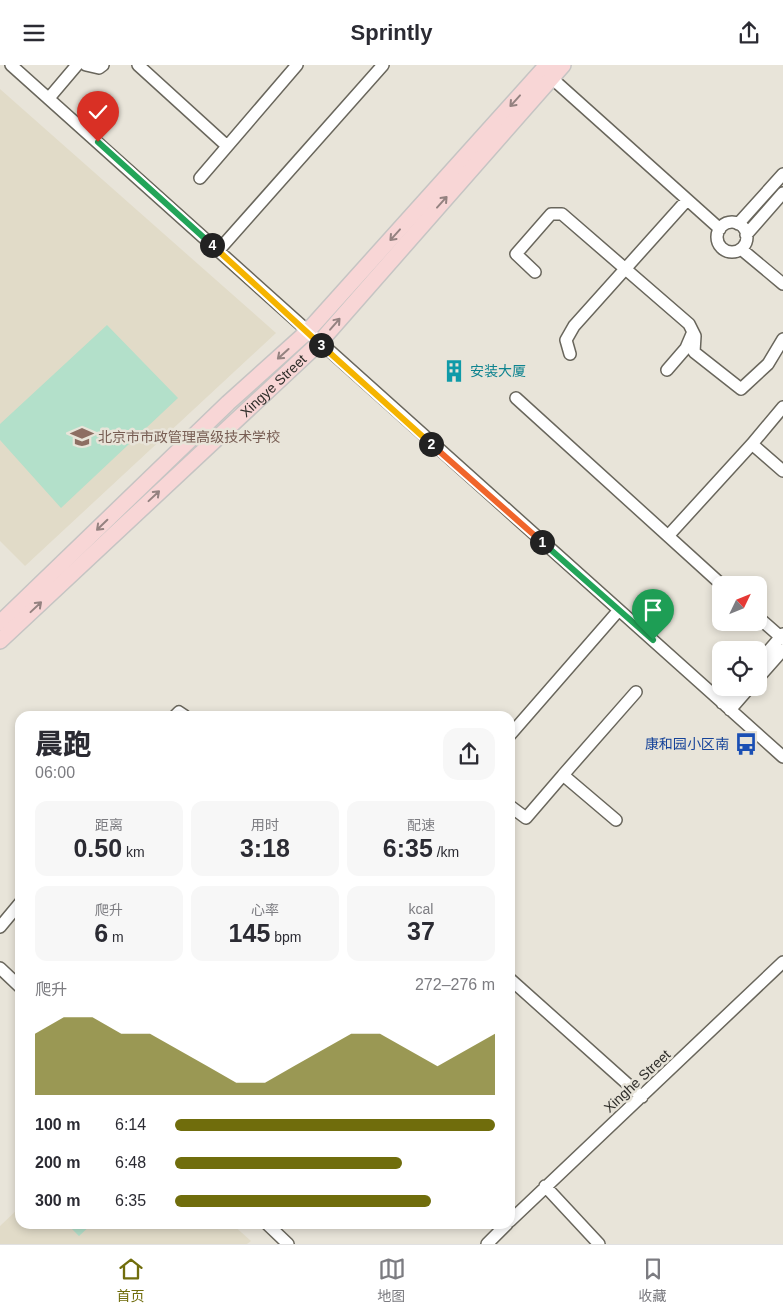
<!DOCTYPE html>
<html lang="zh">
<head>
<meta charset="utf-8">
<style>
  :root { --surface:#fff; --page:#f7f7f7; --text:#2b2b33; --muted:#7c7c81; --line:#e1e1e2; --accent:#706d0c }
  body { margin:0; font-family:Arial,"Noto Sans SC",sans-serif; background:var(--page); color:var(--text); height:100vh; display:flex; flex-direction:column; font-size:19px; white-space:nowrap }
  * { box-sizing:border-box; margin:0 }
  p { font-size:16px; color:var(--muted) }
  .icon { flex:none; width:28px; height:28px; fill:none; stroke:currentColor; stroke-width:2; stroke-linecap:round; stroke-linejoin:round }
  .map { position:relative; flex:1; overflow:hidden }
  .details { position:absolute; left:15px; top:646px; width:500px; height:518px; display:flex; flex-direction:column; background:var(--surface); border-radius:15px; box-shadow:0 2px 8px #0003 }
  .details>* { flex:none }
  .needle { width:32px; rotate:47deg }
  .tools { position:absolute; left:712px; top:511px; display:grid; gap:10px }
  .tools a { display:grid; place-items:center; width:55px; height:55px; border-radius:10px; background:var(--surface); box-shadow:0 2px 8px #0003; font-size:25px }
  .pin { position:absolute; display:grid; place-items:center; width:42px; height:42px; color:#fff; margin:-51px -21px; border-radius:50% 50% 50% 0; rotate:-45deg; box-shadow:0 0 5px #0007 }
  .pin .icon { rotate:45deg }
  .km { position:absolute; width:25px; height:25px; margin:-12px; border-radius:50%; background:#222; color:#fff; font-size:14px; line-height:25px; text-align:center }
  .round { display:grid; place-items:center; flex:none; width:52px; height:52px; border-radius:15px; background:var(--page) }
  .headline { display:flex; align-items:center; justify-content:space-between; height:85px; padding:0 20px }
  h1 { font-size:28px; font-weight:800; line-height:38px }
  .stats { display:grid; grid-template-columns:repeat(3,1fr); gap:8px; height:85px; padding:5px 20px }
  .stats div { display:grid; align-content:center; border-radius:12px; background:var(--page); text-align:center }
  .stats b { font-size:25px; font-weight:800 }
  .stats small { font-size:14px; font-weight:400 }
  .stats p { font-size:14px }
  .chart { height:140px; padding:10px 20px }
  .chart p { display:flex; justify-content:space-between }
  .chart svg { width:100%; height:90px; margin-top:5px; fill:var(--accent); opacity:.7 }
  ul { padding:0 20px; list-style:none; font-size:16px }
  li { display:grid; grid-template-columns:80px 60px 1fr; align-items:center; height:38px }
  li i { height:12px; border-radius:6px; background:var(--accent) }
  header { display:flex; justify-content:space-between; align-items:center; height:65px; padding:0 20px; background:var(--surface); font-size:22px; font-weight:800 }
  .dock { display:flex; justify-content:space-around; align-items:center; height:70px; border-top:1px solid var(--line); background:var(--surface); font-size:14px; color:var(--muted) }
  .dock a { display:grid; justify-items:center; gap:2px }
  .dock .current { color:var(--accent) }
  .map>svg:first-child { display:block }
</style>
</head>
<body>
<header><svg class="icon" aria-label="menu" viewBox="0 0 24 24"><path d="M4 6h16M4 12h16M4 18h16"/></svg>Sprintly<svg class="icon" aria-label="share" viewBox="0 0 24 24"><path d="M12 15V3M7 8l5-5 5 5M5 13v7h14v-7"/></svg></header>
<div class="map">
<svg width="783" height="1179" viewBox="0 0 783 1179">
  <rect width="100%" height="100%" fill="#e8e4d9"/>
  <path fill="#e1dbc8" d="M0,24l276,244 -251,233 -25,-25z
    M20,1142v17h212l19,17 -4,3h-247v-18z"/>
  <path fill="#b3e0ca" d="M107,260l71,73 -117,110 -61,-68v-16z
    M67,1159h25l-13,12z"/>
  <g fill="none" stroke-linecap="round" stroke-linejoin="round">
    <defs>
      <path id="minor" d="M11,0l772,692
        M86,0l13,3 4,-3
        M138,0l89,81
        M546,8l174,156
        M49,33l28,-33
        M200,113l97,-113
        M717 172a15 15 0 1 1 30 0a15 15 0 1 1-30 0Z
        M738,159l45,-50
        M746,170l37,-42
        M741,184l42,35
        M218,186l165,-186
        M535,207l-19,-18 35,-40h11l127,110 6,12 -1,16 47,37 27,-25 15,-25
        M570,289l-4,-14 8,-14 113,-126
        M667,305l19,-22 6,-14
        M516,333l206,187
        M783,342l-31,37 31,27
        M668,471l84,-92
        M759,553l24,21
        M759,597l24,-28
        M759,612l24,-27
        M722,638l14,-16
        M730,645l20,-23
        M175,651l4,-4 6,4
        M510,670l109,-125
        M563,710l73,-83
        M510,741l16,12 37,-43 53,45
        M0,862l20,-24
        M0,903l20,19
        M510,914l132,118
        M545,1121l54,58
        M510,1156l273,-259
        M267,1159l21,20
        M487,1179l20,-20"/>
      <g id="major">
        <path d="M0,558l228,-220 79,-71 240,-267"/>
        <path id="s1" d="M0,576l319,-298 244,-278"/>
      </g>
    </defs>
    <use href="#minor" stroke="#69665c" stroke-width="14"/>
    <use href="#major" stroke="#c5c4c3" stroke-width="18"/>
    <use href="#minor" stroke="#fff" stroke-width="11"/>
    <use href="#major" stroke="#f8d6d6" stroke-width="15"/>
  </g>
  <defs><path id="oneway-shaft" d="M-6 0H5M1.5-3L5.5 0L1.5 3" fill="none" stroke-width="1.6" stroke-linecap="round" stroke-linejoin="round" transform="scale(1.25)"/></defs>
  <g stroke="#948280">
    <use href="#oneway-shaft" transform="translate(515 36) rotate(132)"/>
    <use href="#oneway-shaft" transform="translate(442 137) rotate(-48)"/>
    <use href="#oneway-shaft" transform="translate(395 170) rotate(132)"/>
    <use href="#oneway-shaft" transform="translate(335 259) rotate(-49)"/>
    <use href="#oneway-shaft" transform="translate(283 289) rotate(138)"/>
    <use href="#oneway-shaft" transform="translate(154 431) rotate(-43)"/>
    <use href="#oneway-shaft" transform="translate(102 460) rotate(136)"/>
    <use href="#oneway-shaft" transform="translate(36 542) rotate(-43)"/>
  </g>
  <g fill="none" stroke-linecap="round" stroke-linejoin="round">
    <defs>
      <path id="split-1" d="M542,477l111,98"/>
      <path id="split-2" d="M431,379l111,98"/>
      <path id="split-3" d="M321,280l110,99"/>
      <path id="split-4" d="M212,180l109,100"/>
      <path id="split-5" d="M98,77l114,103"/>
    </defs>
    <use href="#split-1" stroke="#fff" stroke-width="10"/>
    <use href="#split-2" stroke="#fff" stroke-width="10"/>
    <use href="#split-3" stroke="#fff" stroke-width="10"/>
    <use href="#split-4" stroke="#fff" stroke-width="10"/>
    <use href="#split-5" stroke="#fff" stroke-width="10"/>
    <use href="#split-1" stroke="#22a559" stroke-width="6"/>
    <use href="#split-2" stroke="#f0652b" stroke-width="6"/>
    <use href="#split-3" stroke="#f5b400" stroke-width="6"/>
    <use href="#split-4" stroke="#f5b400" stroke-width="6"/>
    <use href="#split-5" stroke="#22a559" stroke-width="6"/>
  </g>
  <defs>
    <symbol id="building-bare" viewBox="-9 -9 18 18"><path d="M-4-6H4V6H1V3H-1V6H-4ZM-2.5-4.3h1.7v1.8h-1.7ZM.8-4.3h1.7v1.8H.8ZM-2.5-1h1.7V.8h-1.7ZM.8-1h1.7V.8H.8Z" fill="#0f9aa8" stroke="#e8e4d9" stroke-width="2.5" paint-order="stroke"/></symbol>
    <symbol id="school-bare" viewBox="-9 -9 18 18"><path d="M0-5L7-2L0 1L-7-2ZM-4 1L0 2.5L4 1V4Q0 6-4 4Z" fill="#8d6e63" stroke="#e8e4d9" stroke-width="2.5" paint-order="stroke"/></symbol>
    <symbol id="bus-bare" viewBox="-9 -9 18 18"><path d="M-5-6H5V4H4V6H2V4H-2V6H-4V4H-5ZM-3.5-4V0h7V-4ZM-3.5 1.2v1.5H-2V1.2ZM2 1.2v1.5H3.5V1.2Z" fill="#1a4fb4" stroke="#e8e4d9" stroke-width="2.5" paint-order="stroke"/></symbol>
  </defs>
  <g fill-rule="evenodd">
    <use href="#building-bare" x="438" y="290" width="32" height="32"/>
    <use href="#school-bare" x="66" y="356" width="32" height="32"/>
    <use href="#bus-bare" x="730" y="663" width="32" height="32"/>
  </g>
  <g text-anchor="middle" stroke-width="5" stroke-linejoin="round" paint-order="stroke">
    <g font-size="14" fill="#0d838f" stroke="#e8e4d9" text-anchor="start">
      <text x="470" y="311">安装大厦</text>
    </g>
    <g font-size="14" fill="#2f2e2a" stroke="#e8e4d9">
      <text dy="5" stroke="none"><textPath href="#s1" startOffset="374">Xingye Street</textPath></text>
      <text transform="translate(637 1016) rotate(-43)" y="5">Xinghe Street</text>
    </g>
    <g font-size="14" fill="#785e54" stroke="#e8e4d9" text-anchor="start">
      <text x="98" y="377">北京市市政管理高级技术学校</text>
    </g>
    <g font-size="14" fill="#164399" stroke="#e8e4d9" text-anchor="end">
      <text x="729" y="684">康和园小区南</text>
    </g>
  </g>
</svg>
<div class="tools">
<a><svg class="needle" viewBox="-14 -14 28 28"><path d="M0-13l5 13h-10z" fill="#e53935"/><path d="M0 13l5-13h-10z" fill="#7c7c81"/></svg></a>
<a><svg class="icon" aria-label="locate" viewBox="0 0 24 24"><circle cx="12" cy="12" r="6"/><path d="M12 2v4M12 18v4M2 12h4M18 12h4"/></svg></a>
</div>
<div class="pin" style="left:653px;top:575px;background:#1e9e55"><svg class="icon" aria-label="arrive" viewBox="0 0 24 24"><path d="M6 21V4h12l-3 4 3 4H6"/></svg></div>
<div class="pin" style="left:98px;top:77px;background:#d93025"><svg class="icon" aria-label="check" viewBox="0 0 24 24"><path d="M5 12l5 5 9-10"/></svg></div>
<b class="km" style="left:542px;top:477px">1</b>
<b class="km" style="left:431px;top:379px">2</b>
<b class="km" style="left:321px;top:280px">3</b>
<b class="km" style="left:212px;top:180px">4</b>
<section class="details">
<div class="headline"><div><h1>晨跑</h1><p>06:00</p></div><a class="round"><svg class="icon" aria-label="share" viewBox="0 0 24 24"><path d="M12 15V3M7 8l5-5 5 5M5 13v7h14v-7"/></svg></a></div>
<div class="stats">
<div><p>距离</p><b>0.50<small> km</small></b></div>
<div><p>用时</p><b>3:18</b></div>
<div><p>配速</p><b>6:35<small> /km</small></b></div>
</div>
<div class="stats">
<div><p>爬升</p><b>6<small> m</small></b></div>
<div><p>心率</p><b>145<small> bpm</small></b></div>
<div><p>kcal</p><b>37</b></div>
</div>
<div class="chart"><p><span>爬升</span>272–276 m</p>
<svg viewBox="0 0 160 44" preserveAspectRatio="none"><path d="M0 44V14L10 6L20 6L30 14L40 14L50 22L60 30L70 38L80 38L90 30L100 22L110 14L120 14L130 22L140 30L150 22L160 14V44z"/></svg>
</div>
<ul>
<li><b>100 m</b>6:14<i style="width:100%"></i></li>
<li><b>200 m</b>6:48<i style="width:71%"></i></li>
<li><b>300 m</b>6:35<i style="width:80%"></i></li>
</ul>
</section>
</div>
<nav class="dock">
<a class="current"><svg class="icon" aria-label="home" viewBox="0 0 24 24"><path d="M3 11l9-7 9 7M6 9v11h12V9"/></svg>首页</a>
<a><svg class="icon" aria-label="map" viewBox="0 0 24 24"><path d="M3 6l6-2 6 2 6-2v14l-6 2-6-2-6 2zM9 4v14M15 6v14"/></svg>地图</a>
<a><svg class="icon" aria-label="saved" viewBox="0 0 24 24"><path d="M7 4h10v16l-5-4-5 4z"/></svg>收藏</a>
</nav>
</body>
</html>
